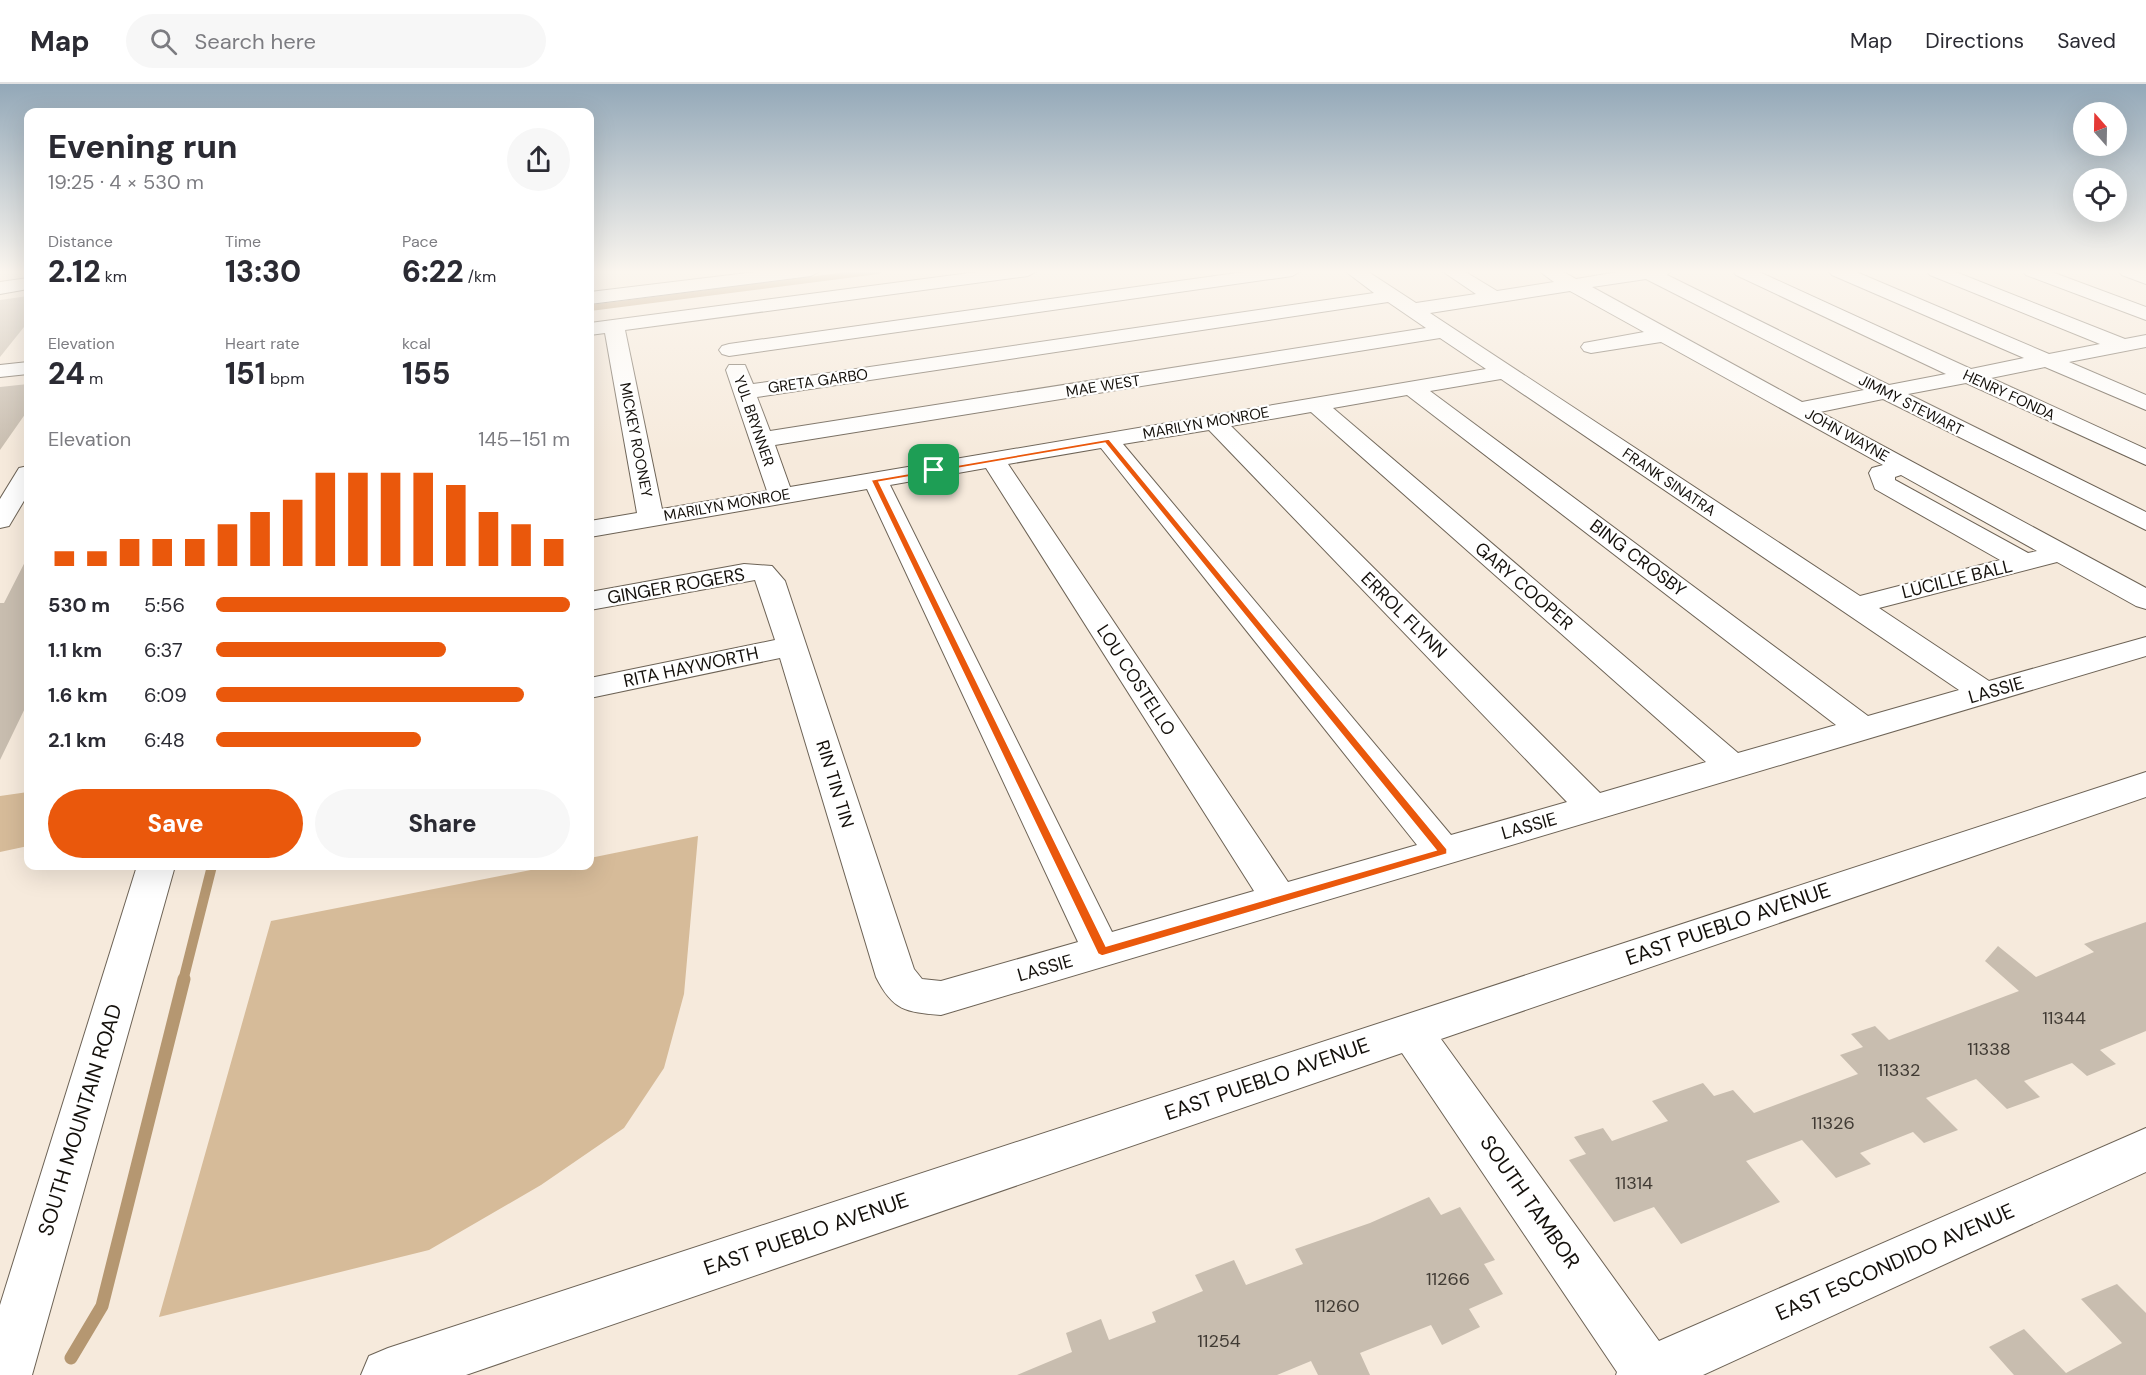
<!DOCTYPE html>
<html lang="en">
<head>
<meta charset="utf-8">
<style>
  :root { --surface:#fff; --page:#f7f7f7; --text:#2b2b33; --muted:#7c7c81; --line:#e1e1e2; --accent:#ea580c }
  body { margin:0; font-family:"DM Sans",sans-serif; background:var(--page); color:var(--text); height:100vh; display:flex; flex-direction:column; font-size:22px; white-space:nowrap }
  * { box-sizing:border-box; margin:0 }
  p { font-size:20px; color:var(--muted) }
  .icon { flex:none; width:33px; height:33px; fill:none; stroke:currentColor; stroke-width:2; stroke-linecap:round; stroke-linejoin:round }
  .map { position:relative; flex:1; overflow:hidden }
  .sheet { position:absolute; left:24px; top:24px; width:570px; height:762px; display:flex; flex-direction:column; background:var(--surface); border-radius:12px; box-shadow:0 6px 24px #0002 }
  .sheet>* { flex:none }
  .needle { width:39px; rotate:340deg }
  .controls { position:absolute; left:2073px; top:18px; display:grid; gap:12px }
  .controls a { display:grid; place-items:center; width:54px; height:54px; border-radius:50%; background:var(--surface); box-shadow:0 6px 24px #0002; font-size:30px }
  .pin { position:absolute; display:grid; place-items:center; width:51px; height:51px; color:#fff; margin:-26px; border-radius:12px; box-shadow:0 3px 9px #0006 }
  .round { display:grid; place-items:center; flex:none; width:63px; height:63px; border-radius:32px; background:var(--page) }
  .summary { display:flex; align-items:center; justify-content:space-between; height:102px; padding:0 24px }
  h1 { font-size:33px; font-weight:800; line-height:45px }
  .figures { display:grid; grid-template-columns:repeat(3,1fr); gap:9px; height:102px; padding:6px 24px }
  .figures div { display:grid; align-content:center }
  .figures b { font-size:30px; font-weight:800 }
  .figures small { font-size:16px; font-weight:400 }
  .figures p { font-size:16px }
  .chart { height:168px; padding:12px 24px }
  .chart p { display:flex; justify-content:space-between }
  .chart svg { width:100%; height:108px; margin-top:6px; stroke:var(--accent); stroke-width:6 }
  .action { display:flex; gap:12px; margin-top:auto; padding:12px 24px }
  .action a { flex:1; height:69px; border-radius:36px; background:var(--accent); color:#fff; font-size:24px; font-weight:800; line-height:69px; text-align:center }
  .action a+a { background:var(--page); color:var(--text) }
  ul { padding:0 24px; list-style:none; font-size:20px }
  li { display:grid; grid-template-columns:96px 72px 1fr; align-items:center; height:45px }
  li i { height:15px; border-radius:8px; background:var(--accent) }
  header { display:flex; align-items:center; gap:36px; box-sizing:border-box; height:84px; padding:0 30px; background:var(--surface); border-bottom:2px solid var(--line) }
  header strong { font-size:28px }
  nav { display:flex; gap:33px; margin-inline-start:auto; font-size:21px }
  .search { width:420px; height:54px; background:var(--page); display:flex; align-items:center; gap:15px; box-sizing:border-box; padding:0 21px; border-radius:33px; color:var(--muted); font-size:22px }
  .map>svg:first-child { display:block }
</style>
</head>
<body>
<header>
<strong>Map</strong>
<div class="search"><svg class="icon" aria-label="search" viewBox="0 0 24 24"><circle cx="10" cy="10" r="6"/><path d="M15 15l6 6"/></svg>Search here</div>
<nav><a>Map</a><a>Directions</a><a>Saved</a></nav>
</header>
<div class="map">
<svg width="2146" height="1291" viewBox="0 0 2146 1291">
  <rect width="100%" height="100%" fill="#f6eadc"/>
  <path fill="#d6bb99" d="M28,708v54l-28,6v-56z
    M698,752l-14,158 -20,74 -40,60 -83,57 -112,65 -270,67 112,-396 280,-55h39v-8z"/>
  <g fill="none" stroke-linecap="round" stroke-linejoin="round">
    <path stroke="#b59771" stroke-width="6" d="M590,224l288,-37"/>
    <path stroke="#b59771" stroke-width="10" d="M183,897l29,-115"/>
    <path stroke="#b59771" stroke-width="13" d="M71,1274l31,-52 82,-327"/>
  </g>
  <path fill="#c8bdaf" d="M28,212v26l-28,35v-57z
    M28,300v26l-28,40v-63z
    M28,472v146l-28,58v-157h4z
    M2146,838v109l-46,19 16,14 -29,12 -15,-13 -48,18 16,16 -33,12 -31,-30 -50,19 32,32 -34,13 -11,-11 -53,21 11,11 -35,14 -34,-38 -56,21 34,41 -99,42 -27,-37 -40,15 -45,-62 17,-6 -12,-17 29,-9 9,13 56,-20 -16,-20 51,-18 11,13 19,-6 21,23 104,-39 -18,-19 23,-8 -12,-13 24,-8 14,14 130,-49 -34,-30 13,-15 38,31 58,-25 -10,-8z
    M1429,1113l12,18 19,-8 35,53 -11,4 19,30 -34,15 11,18 -38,18 -11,-20 -71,28 10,22h-52l-7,-14 -34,14h-260l55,-23 -6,-19 35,-14 8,21 47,-18 -4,-10 51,-21 -8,-16 39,-15 12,25 57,-21 -8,-15 75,-26z
    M2117,1200l29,29v62h-132l-25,-28 35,-18 42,44 56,-30 -41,-44z"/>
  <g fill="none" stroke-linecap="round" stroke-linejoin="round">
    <defs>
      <path id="minor" d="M764,187h56l-9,5 -221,28v-12z
        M985,187h52l-9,5 -403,54 37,179 105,-18 -41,-121 3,-5h16l8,19 621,-91 -29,-22h22l49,32 60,-9 -34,-23h22l33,20 57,-9 -15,-11h23l14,8 48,-8h46l-3,4 222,110 57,-11 -210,-99 -3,-4h24l214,98 53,-11 -192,-83 -3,-4h25l195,83 51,-10 -170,-69 -3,-4h26l172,68 21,-4v12l-77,15 77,33v15l-101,-43 -54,11 155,71v16l-180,-82 -58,11 238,118v18l-263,-131 -63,13 326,176v21l-10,-3 -79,-44 -178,46 110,73 157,-44v19l-1205,359c-35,-3 -48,-4 -65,-38l-96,-319 -190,40v-20l185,-38 -20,-60 -165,30v-18l154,-28 28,2 13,15 129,388 8,10 19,2 137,-39 -211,-453 -277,48v-16l47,-8 -32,-180 -15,2v-12zM1646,195l218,111 -62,12 -210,-115zM1570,207l74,41 -60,11 -3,4 3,4 7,2 70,-11 222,123 -11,3 -3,5 6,16 125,71 -140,36 -430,-283zM1388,218l38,26 -656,103 -13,-34zM1440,254l46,31 -696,118 -15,-42zM1501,295l458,311 -91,26 -438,-325zM1407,311l429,330 -98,28 -405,-345zM1311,328l395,350 -106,31 -369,-367zM1209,346l358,372 -116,33 -328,-391zM1101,364l316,397 -129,37 -280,-418zM986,384l268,423 -142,41 -222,-447zM1901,391l136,76 -9,2 -133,-73v-3z
        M1251,187h50l-9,5 -563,80 -7,-2 -3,-4 3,-4 7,-2z
        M2023,187h26l97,36v13l-120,-45z
        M2119,187l27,1v12l-24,-9z
        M28,194v11l-28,5v-12z
        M28,278v12l-28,3v-12z
        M28,382v28l-19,32 -9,2v-29l19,-31z
        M2146,688v25l-705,242 218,302 487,-213v44l-443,203h-87l1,-3 -215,-319 -936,322h-105l8,-19 19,-8z
        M137,782h38l-143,509h-32v-70z"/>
    </defs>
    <use href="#minor" stroke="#6d6356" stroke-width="2"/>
    <use href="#minor" fill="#fff" fill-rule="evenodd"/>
  </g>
  <linearGradient id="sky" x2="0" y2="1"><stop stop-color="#93a8b8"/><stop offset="0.51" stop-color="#fbf6ef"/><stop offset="1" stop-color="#fbf6ef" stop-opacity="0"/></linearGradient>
  <rect width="2146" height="368" fill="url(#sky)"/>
  <path fill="#ea580c" stroke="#fff" stroke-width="1.5" fill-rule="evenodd" d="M1109,355l338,410v5l-345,102 -4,-2 -227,-474zM1105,359l331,407 -330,96 -227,-464z"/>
  <g text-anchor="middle" stroke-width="4.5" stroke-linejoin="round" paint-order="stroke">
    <g font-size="15" fill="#14100b" stroke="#fff">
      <text transform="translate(818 297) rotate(-8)" y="5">GRETA GARBO</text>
      <text transform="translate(1103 302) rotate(-9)" y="5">MAE WEST</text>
      <text transform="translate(2009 311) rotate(25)" y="5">HENRY FONDA</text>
      <text transform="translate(1911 321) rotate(27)" y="5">JIMMY STEWART</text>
      <text transform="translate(754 337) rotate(71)" y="5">YUL BRYNNER</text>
      <text transform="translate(1206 339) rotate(-10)" y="5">MARILYN MONROE</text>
      <text transform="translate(1847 351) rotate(29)" y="5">JOHN WAYNE</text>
      <text transform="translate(636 356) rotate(79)" y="5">MICKEY ROONEY</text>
      <text transform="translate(1669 398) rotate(34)" y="5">FRANK SINATRA</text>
      <text transform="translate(727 421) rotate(-10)" y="5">MARILYN MONROE</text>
    </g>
    <g font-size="18" fill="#14100b" stroke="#fff">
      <text transform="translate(1638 474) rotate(37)" y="6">BING CROSBY</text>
      <text transform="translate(1957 495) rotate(-14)" y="6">LUCILLE BALL</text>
      <text transform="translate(676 502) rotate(-10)" y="6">GINGER ROGERS</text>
      <text transform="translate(1524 502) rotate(41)" y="6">GARY COOPER</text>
      <text transform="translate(1404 531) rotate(45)" y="6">ERROL FLYNN</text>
      <text transform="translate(691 583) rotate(-12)" y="6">RITA HAYWORTH</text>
      <text transform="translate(1136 596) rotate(57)" y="6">LOU COSTELLO</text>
      <text transform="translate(1996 606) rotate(-16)" y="6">LASSIE</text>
      <text transform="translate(835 700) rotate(73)" y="6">RIN TIN TIN</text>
      <text transform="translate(1529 742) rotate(-16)" y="6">LASSIE</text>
      <text transform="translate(1045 884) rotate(-16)" y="6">LASSIE</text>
    </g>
    <g font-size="18" fill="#413b34">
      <text x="2064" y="940">11344</text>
      <text x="1989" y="971">11338</text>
      <text x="1899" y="992">11332</text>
      <text x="1833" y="1045">11326</text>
      <text x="1634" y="1105">11314</text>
      <text x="1448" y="1201">11266</text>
      <text x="1337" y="1228">11260</text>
      <text x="1219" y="1263">11254</text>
    </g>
    <g font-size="21" fill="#14100b" stroke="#fff">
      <text transform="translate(1728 840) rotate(-19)" y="7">EAST PUEBLO AVENUE</text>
      <text transform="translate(1267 995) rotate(-19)" y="7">EAST PUEBLO AVENUE</text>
      <text transform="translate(80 1036) rotate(-73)" y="7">SOUTH MOUNTAIN ROAD</text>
      <text transform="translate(1530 1118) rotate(55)" y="7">SOUTH TAMBOR</text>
      <text transform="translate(806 1150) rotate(-19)" y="7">EAST PUEBLO AVENUE</text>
      <text transform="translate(1895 1178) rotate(-24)" y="7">EAST ESCONDIDO AVENUE</text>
    </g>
  </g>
</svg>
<div class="controls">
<a><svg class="needle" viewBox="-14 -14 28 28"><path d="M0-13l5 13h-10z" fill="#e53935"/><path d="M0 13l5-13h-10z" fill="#7c7c81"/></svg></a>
<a><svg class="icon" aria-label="locate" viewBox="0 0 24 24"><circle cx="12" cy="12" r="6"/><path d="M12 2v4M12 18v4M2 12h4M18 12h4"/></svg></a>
</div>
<div class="pin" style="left:934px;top:386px;background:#1e9e55"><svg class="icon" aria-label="arrive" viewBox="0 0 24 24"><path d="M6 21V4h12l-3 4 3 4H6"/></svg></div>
<section class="sheet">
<div class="summary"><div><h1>Evening run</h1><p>19:25 · 4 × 530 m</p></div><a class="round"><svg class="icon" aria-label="share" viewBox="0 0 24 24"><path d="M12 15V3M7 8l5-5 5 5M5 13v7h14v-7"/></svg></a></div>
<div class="figures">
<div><p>Distance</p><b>2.12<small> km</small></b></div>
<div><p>Time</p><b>13:30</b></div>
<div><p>Pace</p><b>6:22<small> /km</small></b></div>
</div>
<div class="figures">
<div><p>Elevation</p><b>24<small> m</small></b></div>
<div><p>Heart rate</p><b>151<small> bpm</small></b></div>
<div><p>kcal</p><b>155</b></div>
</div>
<div class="chart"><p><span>Elevation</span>145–151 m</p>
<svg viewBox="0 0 160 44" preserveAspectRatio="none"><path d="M5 44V38M15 44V38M25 44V33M35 44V33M45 44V33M55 44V27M65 44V22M75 44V17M85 44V6M95 44V6M105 44V6M115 44V6M125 44V11M135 44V22M145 44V27M155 44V33"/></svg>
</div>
<ul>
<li><b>530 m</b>5:56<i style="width:100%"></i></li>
<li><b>1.1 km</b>6:37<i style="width:65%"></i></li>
<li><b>1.6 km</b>6:09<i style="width:87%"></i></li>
<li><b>2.1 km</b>6:48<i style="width:58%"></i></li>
</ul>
<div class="action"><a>Save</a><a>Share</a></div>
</section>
</div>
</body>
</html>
